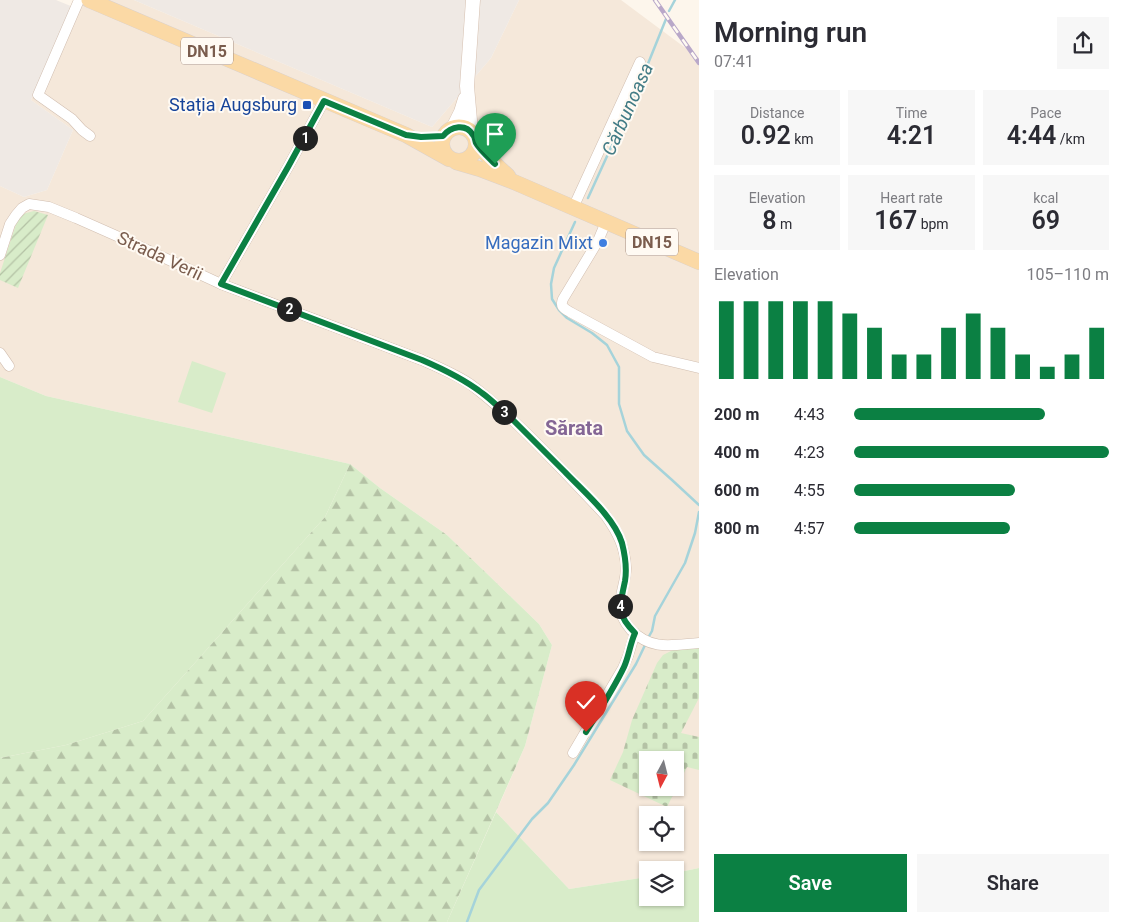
<!DOCTYPE html>
<html lang="en">
<head>
<meta charset="utf-8">
<style>
  :root { --surface:#fff; --page:#f7f7f7; --text:#2b2b33; --muted:#7c7c81; --accent:#0b8043 }
  body { margin:0; font-family:Roboto,sans-serif; background:var(--page); color:var(--text); height:100vh; display:flex; flex-direction:column; font-size:19px; white-space:nowrap }
  * { box-sizing:border-box; margin:0 }
  p { font-size:16px; color:var(--muted) }
  .icon { flex:none; width:28px; height:28px; fill:none; stroke:currentColor; stroke-width:2; stroke-linecap:round; stroke-linejoin:round }
  .map { position:relative; flex:1; overflow:hidden }
  .panel { display:flex; flex-direction:column; background:var(--surface); width:425px }
  .panel>* { flex:none }
  .needle { width:32px; rotate:187deg }
  .controls { position:absolute; left:639px; top:751px; display:grid; gap:10px }
  .controls a { display:grid; place-items:center; width:45px; height:45px; border-radius:0px; background:var(--surface); box-shadow:0 1px 4px #0004; font-size:25px }
  .pin { position:absolute; display:grid; place-items:center; width:42px; height:42px; color:#fff; margin:-51px -21px; border-radius:50% 50% 50% 0; rotate:-45deg; box-shadow:0 0 5px #0007 }
  .pin .icon { rotate:45deg }
  .km { position:absolute; width:25px; height:25px; margin:-12px; border-radius:50%; background:#222; color:#fff; font-size:14px; line-height:25px; text-align:center }
  .round { display:grid; place-items:center; flex:none; width:52px; height:52px; border-radius:0px; background:var(--page) }
  .head { display:flex; align-items:center; justify-content:space-between; height:85px; padding:0 15px }
  h1 { font-size:28px; font-weight:600; line-height:38px }
  .metrics { display:grid; grid-template-columns:repeat(3,1fr); gap:8px; height:85px; padding:5px 15px }
  .metrics div { display:grid; align-content:center; border-radius:0px; background:var(--page); text-align:center }
  .metrics b { font-size:25px; font-weight:600 }
  .metrics small { font-size:14px; font-weight:400 }
  .metrics p { font-size:14px }
  .chart { height:140px; padding:10px 15px }
  .chart p { display:flex; justify-content:space-between }
  .chart svg { width:100%; height:90px; margin-top:5px; stroke:var(--accent); stroke-width:6 }
  .cta { display:flex; gap:10px; margin-top:auto; padding:10px 15px }
  .cta a { flex:1; height:58px; border-radius:0px; background:var(--accent); color:#fff; font-size:20px; font-weight:600; line-height:58px; text-align:center }
  .cta a+a { background:var(--page); color:var(--text) }
  ul { padding:0 15px; list-style:none; font-size:16px }
  li { display:grid; grid-template-columns:80px 60px 1fr; align-items:center; height:38px }
  li i { height:12px; border-radius:6px; background:var(--accent) }
  main { display:flex; flex:1; min-height:0 }
  .map>svg:first-child { display:block }
</style>
</head>
<body>
<main>
<div class="map">
<svg width="699" height="922" viewBox="0 0 699 922">
  <defs>
    <pattern id="forest-firs" width="22" height="20" patternUnits="userSpaceOnUse" patternTransform="scale(1.25)"><rect width="22" height="20" fill="#d8ecc9"/><path d="M5 1l3.5 6h-7zM16 11l3.5 6h-7z" fill="#b4c2a5"/></pattern>
    <pattern id="cemetery-stones" width="16" height="16" patternUnits="userSpaceOnUse" patternTransform="scale(1.25)"><rect width="16" height="16" fill="#d8ecc9"/><path d="M2 7V4a2 2 0 0 1 4 0v3zM10 15v-3a2 2 0 0 1 4 0v3z" fill="#b4c2a5"/></pattern>
    <pattern id="garden-furrows" width="10" height="10" patternUnits="userSpaceOnUse" patternTransform="scale(1.25)"><rect width="10" height="10" fill="#d8ecc9"/><path d="M-1 1l2-2M0 10L10 0M9 11l2-2" fill="none" stroke="#b4c2a5"/></pattern>
  </defs>
  <rect width="100%" height="100%" fill="#fdf6ec"/>
  <path fill="#f5e8da" fill-rule="evenodd" d="M86,0h48l298,127 59,-69 28,-58h102l78,58v810l-24,5v-3h-27l-1,7 -78,12 -73,-77 29,-66 27,-101 -13,-21 -92,-89 -67,-47 -30,-24 -304,-68 -46,-19v-191l24,11 23,-7 26,-60 -42,-30 42,-93zM648,760h27v28h-27zM648,815h27v27h-27z"/>
  <path fill="#efe9e4" d="M0,0h56l17,7 -42,93 42,30 -26,60 -23,7 -24,-11z
    M134,0h385l-28,58 -59,69z"/>
  <path fill="#d8ecc9" d="M192,361l34,12 -14,40 -34,-11z
    M0,377l46,19 304,68 -25,53 -182,204 -77,24 -66,13z
    M496,812l73,77 78,-12 1,21h27v-25l24,-5v54h-252z"/>
  <path fill="url(#forest-firs)" d="M350,464l30,24 67,47 92,89 13,21 -27,101 -78,176h-447v-164l66,-13 77,-24 182,-204z"/>
  <path fill="url(#cemetery-stones)" fill-rule="evenodd" d="M699,647v51l-18,35 18,4v33l-12,-3 -20,40 -57,-27 13,-28 9,-32 25,-57 6,-8 10,-5zM648,760h27v28h-27z"/>
  <path fill="url(#garden-furrows)" d="M34,211l14,4 -30,73 -18,-8v-7l18,-55 8,-5z"/>
  <g fill="none" stroke-linecap="round" stroke-linejoin="round">
    <path stroke="#a5d3da" stroke-width="2.5" d="M669,11l6,-11
      M588,198l51,-112 27,-67
      M575,222l-21,46 -3,16 1,15 7,11 8,8 25,15 15,12 12,22v37l8,27 17,24 28,25 27,25
      M648,638l4,-7 3,-15 30,-53 10,-30 4,-21
      M467,922l12,-32 53,-71 16,-16 26,-38 62,-101 10,-21"/>
    <defs>
      <path id="minor" d="M79,0l-41,95 34,24 10,11 8,6
        M573,208l67,-146
        M606,222l-8,19 -35,58c-3,7 0,9 7,13l83,45 46,11
        M0,255l10,-31 6,-9 6,-7 7,-4 20,3 27,11 52,23 93,43 201,76c16,7 33,14 48,24 18,13 34,28 50,43 29,28 58,59 86,89 12,17 19,31 20,52 0,13 -6,25 -6,38 0,9 5,17 11,24 21,21 41,15 68,13
        M221,284l67,-117 36,-66
        M0,353l9,13
        M573,753l50,-85 5,-12 7,-23"/>
      <path id="secondary" d="M453,128l8,-16 4,-13
        M471,132l-4,-46 6,-86"/>
      <path id="primary" d="M89,0l317,135 43,24
        M442 144a17 17 0 1 1 34 0a17 17 0 1 1-34 0Z
        M476,143l19,21 13,12
        M456,162l24,7 34,13 185,80"/>
    </defs>
    <use href="#minor" stroke="#d1beb0" stroke-width="11"/>
    <use href="#secondary" stroke="#d6c0b0" stroke-width="15"/>
    <use href="#primary" stroke="#dad1cd" stroke-width="16"/>
    <use href="#minor" stroke="#fff" stroke-width="10"/>
    <use href="#secondary" stroke="#fff" stroke-width="14"/>
    <use href="#primary" stroke="#fbd9a5" stroke-width="15"/>
    <defs>
      <path id="rail" d="M655,0l44,63"/>
    </defs>
    <use href="#rail" stroke="#b9a8c9" stroke-width="4.5"/>
    <use href="#rail" stroke="#fffaf3" stroke-width="2.5" stroke-dasharray="8" stroke-linecap="butt"/>
  </g>
  <g fill="none" stroke-linecap="round" stroke-linejoin="round">
    <defs>
      <path id="route" d="M495,164c-5,-5 -16,-15 -19,-21 -1,-3 -1,-6 -3,-8 -7,-12 -22,-9 -30,1l-22,1 -15,-2 -82,-34 -36,66 -67,117 201,76c21,9 42,19 60,33 10,7 19,17 29,25 18,18 36,36 54,54 19,20 49,45 57,71 3,12 5,26 3,38 -5,25 -10,32 10,52 -5,11 -6,23 -11,34 -11,23 -25,44 -38,65"/>
    </defs>
    <use href="#route" stroke="#fff" stroke-width="10"/>
    <use href="#route" stroke="#0b8043" stroke-width="6"/>
  </g>
  <rect fill="#1a4fb4" stroke="#fffaf3" stroke-width="2" x="302" y="100" width="10" height="10" rx="2.5"/>
  <circle fill="#3f7fe0" stroke="#fffaf3" stroke-width="2" cx="603" cy="243" r="5"/>
  <g text-anchor="middle" stroke-width="4" stroke-linejoin="round" paint-order="stroke">
    <g fill="#fffaf3" stroke="#a28b7f" stroke-width="1">
      <rect x="181" y="37.5" width="52" height="27" rx="4"/>
      <rect x="626" y="228.5" width="52" height="27" rx="4"/>
    </g>
    <g font-size="16" font-weight="bold" fill="#7a5c4d">
      <text x="207" y="57">DN15</text>
      <text x="652" y="248">DN15</text>
    </g>
    <g font-size="18" fill="#164399" stroke="#fffaf3" text-anchor="end">
      <text x="297" y="111">Stația Augsburg</text>
    </g>
    <g font-size="18" fill="#366cbe" stroke="#fffaf3" text-anchor="end">
      <text x="593" y="249">Magazin Mixt</text>
    </g>
    <g font-size="18" fill="#7a5c4d" stroke="#fffaf3">
      <text transform="translate(160 256) rotate(25)" y="6">Strada Verii</text>
    </g>
    <g font-size="19" font-style="italic" fill="#437c86" stroke="#fffaf3">
      <text transform="translate(627 109) rotate(-66)" y="7">Cărbunoasa</text>
    </g>
    <g font-size="20" font-weight="bold" fill="#846695" stroke="#fffaf3">
      <text x="574" y="435">Sărata</text>
    </g>
  </g>
</svg>
<div class="controls">
<a><svg class="needle" viewBox="-14 -14 28 28"><path d="M0-13l5 13h-10z" fill="#e53935"/><path d="M0 13l5-13h-10z" fill="#7c7c81"/></svg></a>
<a><svg class="icon" aria-label="locate" viewBox="0 0 24 24"><circle cx="12" cy="12" r="6"/><path d="M12 2v4M12 18v4M2 12h4M18 12h4"/></svg></a>
<a><svg class="icon" aria-label="layers" viewBox="0 0 24 24"><path d="M12 4l9 5-9 5-9-5zM3 14l9 5 9-5"/></svg></a>
</div>
<div class="pin" style="left:495px;top:164px;background:#1e9e55"><svg class="icon" aria-label="arrive" viewBox="0 0 24 24"><path d="M6 21V4h12l-3 4 3 4H6"/></svg></div>
<div class="pin" style="left:586px;top:732px;background:#d93025"><svg class="icon" aria-label="check" viewBox="0 0 24 24"><path d="M5 12l5 5 9-10"/></svg></div>
<b class="km" style="left:305px;top:138px">1</b>
<b class="km" style="left:289px;top:309px">2</b>
<b class="km" style="left:504px;top:412px">3</b>
<b class="km" style="left:620px;top:606px">4</b>
</div>
<section class="panel">
<div class="head"><div><h1>Morning run</h1><p>07:41</p></div><a class="round"><svg class="icon" aria-label="share" viewBox="0 0 24 24"><path d="M12 15V3M7 8l5-5 5 5M5 13v7h14v-7"/></svg></a></div>
<div class="metrics">
<div><p>Distance</p><b>0.92<small> km</small></b></div>
<div><p>Time</p><b>4:21</b></div>
<div><p>Pace</p><b>4:44<small> /km</small></b></div>
</div>
<div class="metrics">
<div><p>Elevation</p><b>8<small> m</small></b></div>
<div><p>Heart rate</p><b>167<small> bpm</small></b></div>
<div><p>kcal</p><b>69</b></div>
</div>
<div class="chart"><p><span>Elevation</span>105–110 m</p>
<svg viewBox="0 0 160 44" preserveAspectRatio="none"><path d="M5 44V6M15 44V6M25 44V6M35 44V6M45 44V6M55 44V12M65 44V19M75 44V32M85 44V32M95 44V19M105 44V12M115 44V19M125 44V32M135 44V38M145 44V32M155 44V19"/></svg>
</div>
<ul>
<li><b>200 m</b>4:43<i style="width:75%"></i></li>
<li><b>400 m</b>4:23<i style="width:100%"></i></li>
<li><b>600 m</b>4:55<i style="width:63%"></i></li>
<li><b>800 m</b>4:57<i style="width:61%"></i></li>
</ul>
<div class="cta"><a>Save</a><a>Share</a></div>
</section>
</main>
</body>
</html>
